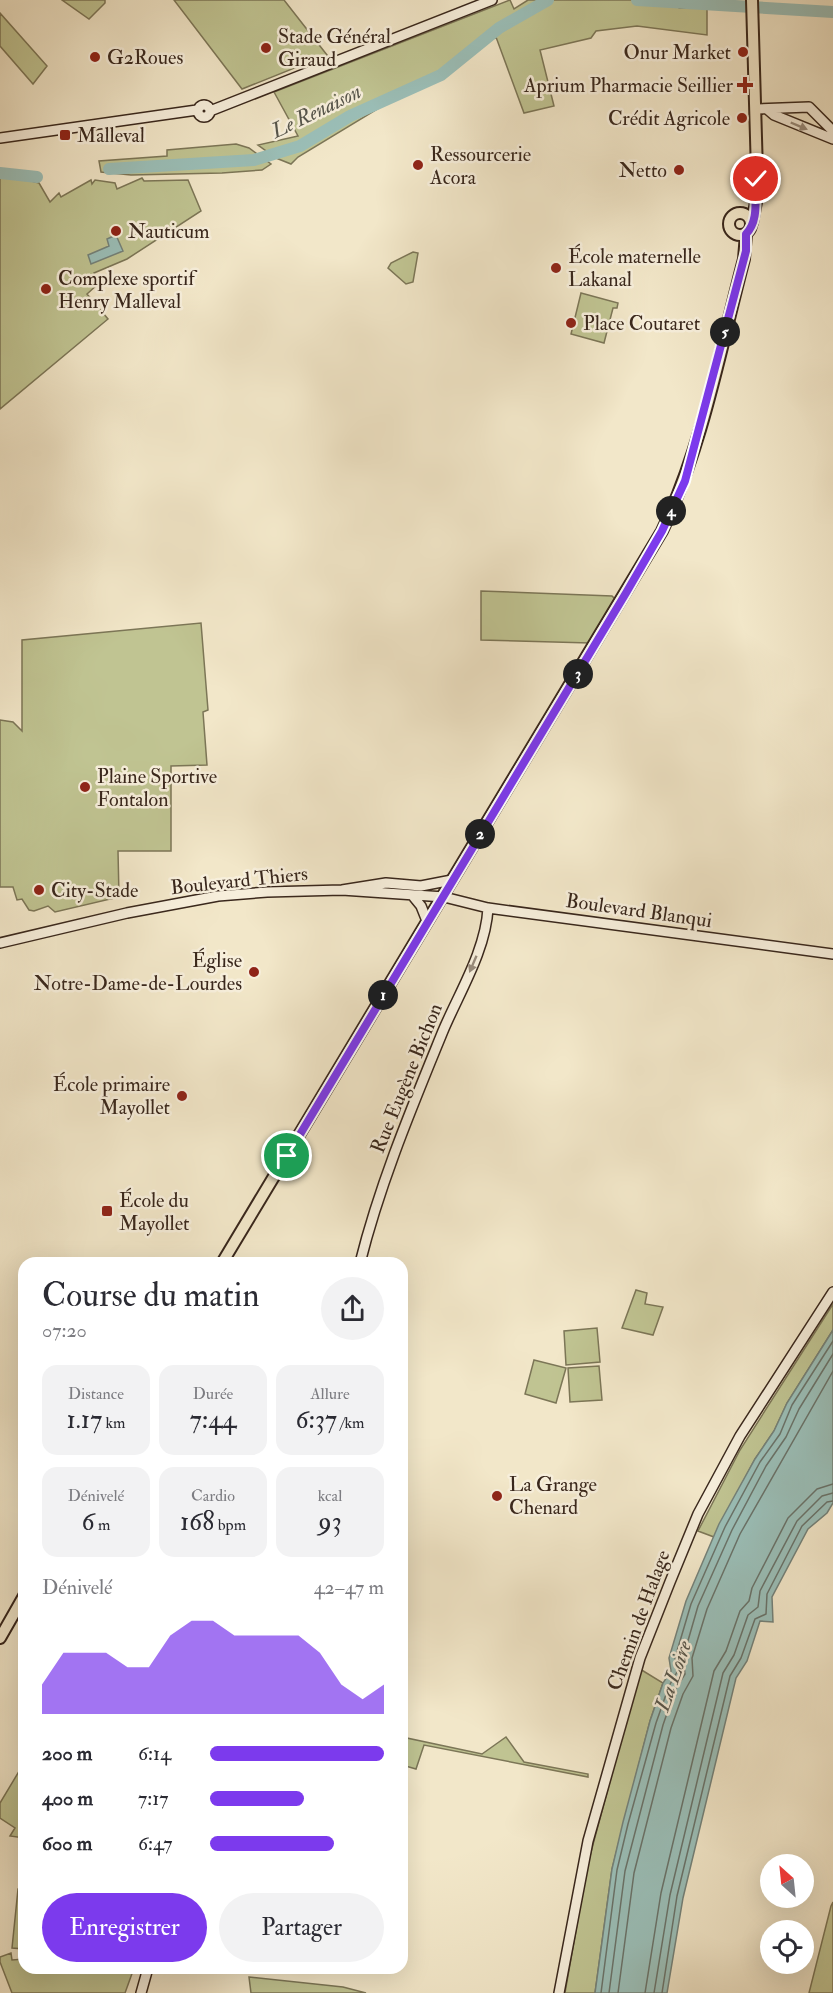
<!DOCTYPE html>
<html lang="fr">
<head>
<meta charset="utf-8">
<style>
  :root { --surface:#fff; --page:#f2f2f3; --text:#2b2b33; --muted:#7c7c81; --accent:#7c3aed }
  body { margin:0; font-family:"IM FELL Double Pica",serif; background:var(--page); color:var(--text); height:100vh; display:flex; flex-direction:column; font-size:22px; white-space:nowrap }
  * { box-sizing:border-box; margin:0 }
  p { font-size:20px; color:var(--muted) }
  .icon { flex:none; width:33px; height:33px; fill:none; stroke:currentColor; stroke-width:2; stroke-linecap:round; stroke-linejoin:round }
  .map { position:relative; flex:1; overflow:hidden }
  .sheet { position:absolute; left:18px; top:1257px; width:390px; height:717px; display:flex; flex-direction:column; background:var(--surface); border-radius:18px; box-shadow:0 6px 24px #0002 }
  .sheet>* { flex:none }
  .needle { width:39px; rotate:333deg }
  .controls { position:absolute; left:760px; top:1854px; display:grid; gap:12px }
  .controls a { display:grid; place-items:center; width:54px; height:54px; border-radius:50%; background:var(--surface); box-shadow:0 6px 24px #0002; font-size:30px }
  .pin { position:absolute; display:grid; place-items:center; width:51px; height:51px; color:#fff; margin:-26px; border:3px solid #fff; border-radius:50%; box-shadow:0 2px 6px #0007 }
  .km { position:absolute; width:30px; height:30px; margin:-15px; border-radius:50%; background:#222; color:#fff; font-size:16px; line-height:30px; text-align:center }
  .round { display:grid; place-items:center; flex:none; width:63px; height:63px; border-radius:32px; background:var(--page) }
  .headline { display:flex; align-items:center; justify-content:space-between; height:102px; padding:0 24px }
  h1 { font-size:33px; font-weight:600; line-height:45px }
  .figures { display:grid; grid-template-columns:repeat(3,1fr); gap:9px; height:102px; padding:6px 24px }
  .figures div { display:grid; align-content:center; border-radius:15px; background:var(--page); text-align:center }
  .figures b { font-size:26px; font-weight:600 }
  .figures small { font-size:16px; font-weight:400 }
  .figures p { font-size:16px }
  .chart { height:168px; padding:12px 24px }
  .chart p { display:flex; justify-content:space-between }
  .chart svg { width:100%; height:108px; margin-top:6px; fill:var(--accent); opacity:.7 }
  .action { display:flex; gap:12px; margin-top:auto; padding:12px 24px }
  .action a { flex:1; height:69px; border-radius:36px; background:var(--accent); color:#fff; font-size:24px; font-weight:600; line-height:69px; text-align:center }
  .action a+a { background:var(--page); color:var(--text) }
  ul { padding:0 24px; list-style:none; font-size:20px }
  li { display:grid; grid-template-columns:96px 72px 1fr; align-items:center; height:45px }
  li i { height:15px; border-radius:8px; background:var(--accent) }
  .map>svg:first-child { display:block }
</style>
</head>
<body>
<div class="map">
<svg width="833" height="1993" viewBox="0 0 833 1993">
  <rect width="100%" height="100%" fill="#f2e7c9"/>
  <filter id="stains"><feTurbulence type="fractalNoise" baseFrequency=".00333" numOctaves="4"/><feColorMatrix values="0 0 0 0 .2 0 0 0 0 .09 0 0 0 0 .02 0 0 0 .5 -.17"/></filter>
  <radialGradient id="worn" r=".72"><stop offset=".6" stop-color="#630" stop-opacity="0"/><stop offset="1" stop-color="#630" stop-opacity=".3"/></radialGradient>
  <path fill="#c0c492" stroke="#7c7657" stroke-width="1.5" d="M62,0h43v3l-16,16z
    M174,0h110l43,55 -85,34z
    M510,0l4,9 14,-9h161l-9,8h27v27l-70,-9 -41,5 -5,7 -51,12 14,56 -30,7 -28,-76 -198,120 -7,7 -15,-6 -18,-13 40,-9 -24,-44z
    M0,13l47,53 -14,18 -33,-38z
    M236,144l13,4 22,16 -9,6 -40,3 -91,2 -30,-3 -2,-11 68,-5v-6z
    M0,173l39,10 11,19 9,-9 2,4 30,-17 1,4 3,-4 20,3 2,6 25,-11 2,3 44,-1 13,31 -74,48 -33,14 4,11 -11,10 21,25 -108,90z
    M413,252l5,1 -5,29 -7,2 -18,-16 3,-5z
    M581,293l37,10 -1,5h-4l-9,35 -33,-9z
    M481,591l131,5 3,3 -25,44 -109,-3z
    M201,623l7,87 -5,2 4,53 -36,1v85h-53l1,46 -64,15 -7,-6 -14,5 -5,-1 -7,-11 -5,1 -4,-13h-13v-167l13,2 9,9v-91z
    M636,1290l11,3 -2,11 18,3 -10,28 -31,-7z
    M833,1304v26l-46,73 -13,28 -19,28 -41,78 -16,-6 42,-81z
    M597,1328l3,34 -34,3 -2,-34z
    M534,1360l32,8 -10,35 -31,-9z
    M599,1366l3,34 -32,2 -2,-34z
    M640,1669l23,14 -13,38 -38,148 -17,124h-30l22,-126z
    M402,1724l5,14 75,16 24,-17 18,25 64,12v3l-164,-32 -8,24 -14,-4z
    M24,1763v75l-14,-2 5,-8 -15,-10v-15z
    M18,1889l6,1v59l-12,-1z
    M833,1902v91h-24l22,-87z
    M11,1953l1,7 12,-1v9h110l-9,25h-113l-12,-31v-5z
    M249,1977l94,10 23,6h-115z"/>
  <path fill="#9bbfb8" stroke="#74827a" stroke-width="1.5" d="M116,235l7,16 -32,13 -3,-9 21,-9 -2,-7z
    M833,1330v173l-6,10 -19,16 -36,68 1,25 -13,-1 -13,40 -11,17 -53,220 -16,95h-72l17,-124 11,-47 27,-101 13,-38 8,-12 -2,-13 17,-57 33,-77 36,-65 19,-28 13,-28z"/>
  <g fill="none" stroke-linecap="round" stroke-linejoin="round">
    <path stroke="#6a736a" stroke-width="1.5" d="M601,1993l16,-123 11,-46 28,-101 13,-37 8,-14 -2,-14 16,-54 34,-77 35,-65 20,-28 12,-29 41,-64
      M609,1993l16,-122 38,-146 12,-35 10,-16 -2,-16 15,-52 34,-76 34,-64 20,-29 13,-28 34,-55
      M618,1993l16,-120 37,-145 12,-34 10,-18 -1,-18 15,-49 33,-75 93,-163
      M645,1993l16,-100 53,-222 12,-20 14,-40 9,-10 3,-13 36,-70 29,-29 16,-5
      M654,1993l16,-98 53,-222 11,-18 14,-40 10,-8 2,-16 37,-70 25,-25 11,-3
      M662,1993l15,-97 53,-220 11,-18 14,-39 11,-5 1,-20 35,-68 25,-24 6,-1"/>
    <path stroke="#9bbfb8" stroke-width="12" d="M637,0l196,12
      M109,169l145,-9 46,-14 50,-30 91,-41 58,-47 49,-28
      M0,173l37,4"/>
    <defs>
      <path id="secondary" d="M198 111a6 6 0 1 1 12 0a6 6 0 1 1-12 0Z
        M756,109l53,-2 24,24
        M767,109l7,6 59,24
        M210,111l282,-111
        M0,138l197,-28
        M342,890l102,7 44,11 345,46
        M412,895l9,11 6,15
        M0,943l127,-30 91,-17 49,-4 75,-2 44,-7 35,3 31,-6
        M360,1263c20,-80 52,-156 83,-232 16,-38 43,-81 45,-123
        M141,1993l7,-25
        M559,1993l29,-152 52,-183 30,-76 28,-68 42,-78 93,-144"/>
      <path id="primary" d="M752,0l5,172v25l-5,26
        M729 224a11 11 0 1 1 22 0a11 11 0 1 1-22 0Z
        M222,1263l440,-732c41,-86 58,-181 82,-272l2,-25
        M0,1638l24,-42"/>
    </defs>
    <use href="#secondary" stroke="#39271c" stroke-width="12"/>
    <use href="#primary" stroke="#39271c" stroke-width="14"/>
    <use href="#secondary" stroke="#f7efdc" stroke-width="9"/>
    <use href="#primary" stroke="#f2e7c9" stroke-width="10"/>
  </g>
  <defs><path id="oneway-solid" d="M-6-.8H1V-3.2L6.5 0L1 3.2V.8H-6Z" transform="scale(1.5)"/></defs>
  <g fill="#988b7c">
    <use href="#oneway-solid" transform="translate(799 126) rotate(23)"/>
    <use href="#oneway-solid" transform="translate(473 964) rotate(113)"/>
  </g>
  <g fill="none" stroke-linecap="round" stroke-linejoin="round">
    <defs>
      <path id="route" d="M287,1156l339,-563 36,-62 23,-50 61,-230v-17c14,-14 8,-38 10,-55"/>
    </defs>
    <use href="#route" stroke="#fff" stroke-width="12"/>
    <use href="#route" stroke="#7c3aed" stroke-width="8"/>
  </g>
  <g fill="#8f2418" stroke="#f7efdc" stroke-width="2">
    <circle cx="266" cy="48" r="6"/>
    <circle cx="743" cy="52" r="6"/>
    <circle cx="95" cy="57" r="6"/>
    <path d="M742 76h6v6h6v6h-6v6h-6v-6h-6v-6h6z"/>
    <circle cx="742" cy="118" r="6"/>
    <rect x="59" y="129" width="12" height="12" rx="3"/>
    <circle cx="418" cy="165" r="6"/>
    <circle cx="679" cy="170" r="6"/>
    <circle cx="116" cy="231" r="6"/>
    <circle cx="556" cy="268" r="6"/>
    <circle cx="46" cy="289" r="6"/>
    <circle cx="571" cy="323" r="6"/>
    <circle cx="85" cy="787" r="6"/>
    <circle cx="39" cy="890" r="6"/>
    <circle cx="254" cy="972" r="6"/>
    <circle cx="182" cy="1096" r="6"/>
    <rect x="101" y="1205" width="12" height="12" rx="3"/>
    <circle cx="497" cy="1496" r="6"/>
  </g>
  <g text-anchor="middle" stroke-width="5" stroke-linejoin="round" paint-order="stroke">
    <g font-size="20" fill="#39271c" stroke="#f7efdc" text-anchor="start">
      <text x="278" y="43">Stade Général<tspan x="278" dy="23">Giraud</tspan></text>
      <text x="731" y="59" text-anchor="end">Onur Market</text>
      <text x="107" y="64">G2Roues</text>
      <text x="733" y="92" text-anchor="end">Aprium Pharmacie Seillier</text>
      <text x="730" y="125" text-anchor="end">Crédit Agricole</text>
      <text x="77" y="142">Malleval</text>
      <text x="430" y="161">Ressourcerie<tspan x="430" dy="23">Acora</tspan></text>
      <text x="667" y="177" text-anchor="end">Netto</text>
      <text x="128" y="238">Nauticum</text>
      <text x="568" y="263">École maternelle<tspan x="568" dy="23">Lakanal</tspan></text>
      <text x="58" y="285">Complexe sportif<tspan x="58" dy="23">Henry Malleval</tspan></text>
      <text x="583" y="330">Place Coutaret</text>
      <text x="97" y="783">Plaine Sportive<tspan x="97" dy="23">Fontalon</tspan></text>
      <text x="51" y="897">City-Stade</text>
      <text x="242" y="967" text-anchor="end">Église<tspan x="242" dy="23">Notre-Dame-de-Lourdes</tspan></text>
      <text x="170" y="1091" text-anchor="end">École primaire<tspan x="170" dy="23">Mayollet</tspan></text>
      <text x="119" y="1207">École du<tspan x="119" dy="23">Mayollet</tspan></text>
      <text x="509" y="1491">La Grange<tspan x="509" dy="23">Chenard</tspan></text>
    </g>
    <g font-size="20" fill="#39271c" stroke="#f7efdc">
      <text transform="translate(239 880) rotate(-6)" y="7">Boulevard Thiers</text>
      <text transform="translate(639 910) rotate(8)" y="7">Boulevard Blanqui</text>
      <text transform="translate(406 1078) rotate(-68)" y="7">Rue Eugène Bichon</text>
      <text transform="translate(638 1620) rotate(-70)" y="7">Chemin de Halage</text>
    </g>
    <g font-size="21" font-style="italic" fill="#56554b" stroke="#f7efdc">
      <text transform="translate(316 111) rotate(-26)" y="7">Le Renaison</text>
      <text transform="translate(673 1676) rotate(-71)" y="7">La Loire</text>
    </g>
  </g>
  <rect width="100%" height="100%" filter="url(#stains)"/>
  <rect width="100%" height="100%" fill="url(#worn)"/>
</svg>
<div class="controls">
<a><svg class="needle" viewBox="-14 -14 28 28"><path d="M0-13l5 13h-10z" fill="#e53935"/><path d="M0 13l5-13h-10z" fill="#7c7c81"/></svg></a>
<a><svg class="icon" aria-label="locate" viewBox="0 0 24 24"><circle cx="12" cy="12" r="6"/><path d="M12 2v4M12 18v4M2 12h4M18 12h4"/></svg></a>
</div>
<div class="pin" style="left:287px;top:1156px;background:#1e9e55"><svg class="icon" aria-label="arrive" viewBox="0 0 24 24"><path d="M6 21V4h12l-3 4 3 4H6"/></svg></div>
<div class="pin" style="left:756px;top:179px;background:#d93025"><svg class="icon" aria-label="check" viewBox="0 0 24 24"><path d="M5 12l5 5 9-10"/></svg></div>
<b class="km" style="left:383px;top:995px">1</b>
<b class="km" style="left:480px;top:834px">2</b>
<b class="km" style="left:578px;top:674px">3</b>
<b class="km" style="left:671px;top:511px">4</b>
<b class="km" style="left:725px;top:332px">5</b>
<section class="sheet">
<div class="headline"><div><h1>Course du matin</h1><p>07:20</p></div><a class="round"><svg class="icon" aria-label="share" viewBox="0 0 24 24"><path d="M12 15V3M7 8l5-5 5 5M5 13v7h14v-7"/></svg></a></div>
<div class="figures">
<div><p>Distance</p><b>1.17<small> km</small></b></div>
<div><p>Durée</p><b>7:44</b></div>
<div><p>Allure</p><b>6:37<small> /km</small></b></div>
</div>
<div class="figures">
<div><p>Dénivelé</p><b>6<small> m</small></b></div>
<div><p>Cardio</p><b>168<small> bpm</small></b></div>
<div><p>kcal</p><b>93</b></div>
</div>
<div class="chart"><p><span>Dénivelé</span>42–47 m</p>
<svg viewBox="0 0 160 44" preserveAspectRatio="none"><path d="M0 44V32L10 19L20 19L30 19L40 25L50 25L60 12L70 6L80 6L90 12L100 12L110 12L120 12L130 19L140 32L150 38L160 32V44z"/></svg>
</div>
<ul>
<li><b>200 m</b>6:14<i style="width:100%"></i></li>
<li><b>400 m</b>7:17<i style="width:54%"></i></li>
<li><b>600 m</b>6:47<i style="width:71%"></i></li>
</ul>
<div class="action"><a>Enregistrer</a><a>Partager</a></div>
</section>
</div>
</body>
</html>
